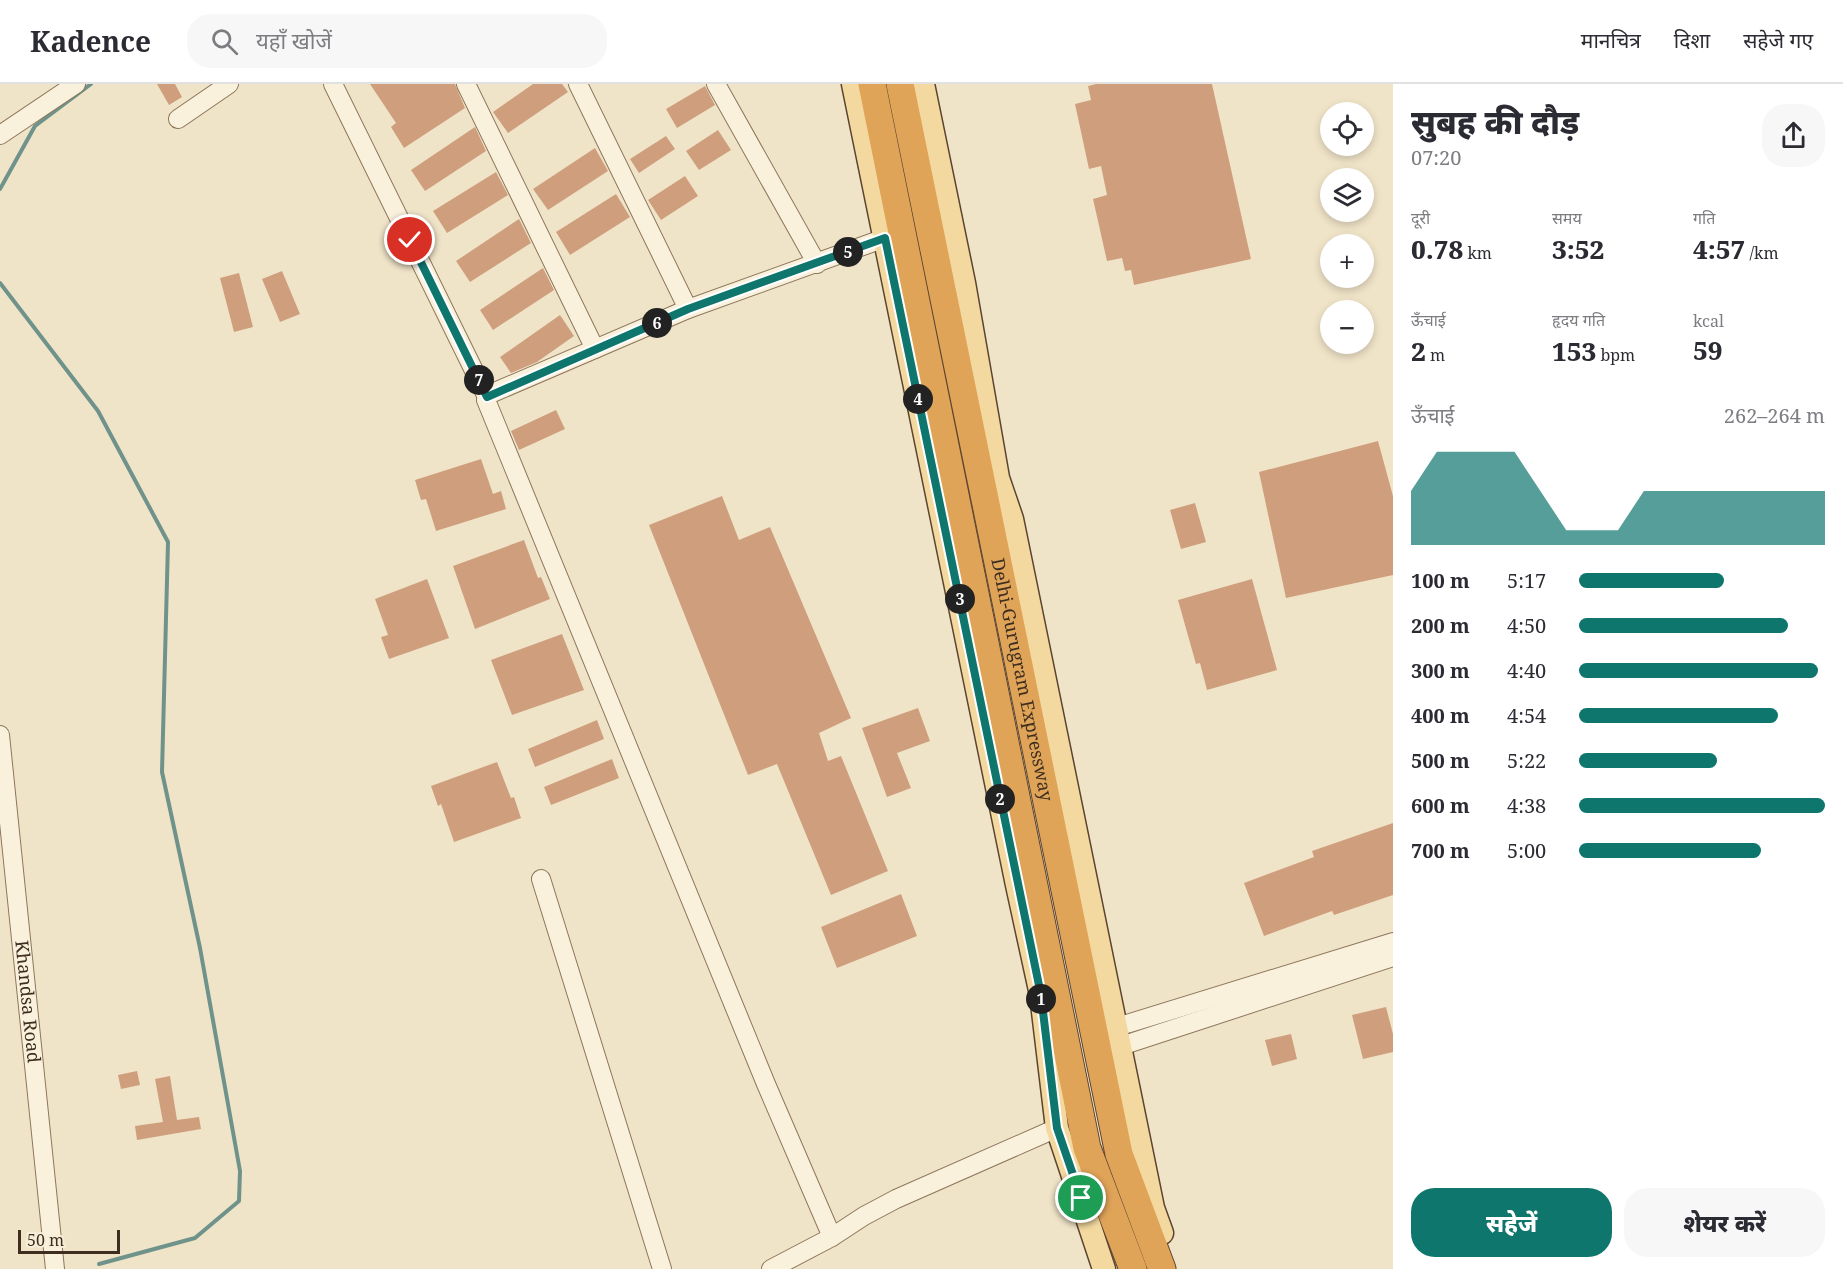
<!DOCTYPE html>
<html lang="hi">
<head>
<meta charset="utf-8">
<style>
  :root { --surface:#fff; --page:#f7f7f7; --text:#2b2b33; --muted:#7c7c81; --line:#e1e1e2; --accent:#0f766e }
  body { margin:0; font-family:"Noto Serif","Noto Sans Devanagari",serif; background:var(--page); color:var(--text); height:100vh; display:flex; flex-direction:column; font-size:22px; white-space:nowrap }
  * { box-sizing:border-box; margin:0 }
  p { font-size:20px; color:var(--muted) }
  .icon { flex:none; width:33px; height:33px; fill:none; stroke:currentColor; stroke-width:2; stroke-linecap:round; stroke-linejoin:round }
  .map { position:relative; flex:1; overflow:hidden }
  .details { display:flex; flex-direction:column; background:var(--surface); width:450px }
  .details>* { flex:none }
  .buttons { position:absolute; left:1320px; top:18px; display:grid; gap:12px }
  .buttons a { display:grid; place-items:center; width:54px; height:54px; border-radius:50%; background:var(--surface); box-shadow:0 3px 9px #0003; font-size:30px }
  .scale { position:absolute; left:18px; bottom:15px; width:102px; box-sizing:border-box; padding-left:6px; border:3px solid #3d2e20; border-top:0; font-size:16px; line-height:21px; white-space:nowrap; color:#3d2e20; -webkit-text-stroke:4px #f7eed8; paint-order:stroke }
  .pin { position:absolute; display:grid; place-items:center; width:51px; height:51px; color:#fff; margin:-26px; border:3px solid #fff; border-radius:50%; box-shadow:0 2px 6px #0007 }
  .km { position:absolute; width:30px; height:30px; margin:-15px; border-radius:50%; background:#222; color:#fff; font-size:16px; line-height:30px; text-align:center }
  .round { display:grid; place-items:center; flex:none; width:63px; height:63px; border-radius:24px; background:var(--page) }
  .overview { display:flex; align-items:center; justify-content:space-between; height:102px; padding:0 18px }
  h1 { font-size:33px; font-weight:800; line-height:45px }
  .stats { display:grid; grid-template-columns:repeat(3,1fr); gap:9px; height:102px; padding:6px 18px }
  .stats div { display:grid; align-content:center }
  .stats b { font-size:26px; font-weight:800 }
  .stats small { font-size:16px; font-weight:400 }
  .stats p { font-size:16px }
  .chart { height:168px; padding:12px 18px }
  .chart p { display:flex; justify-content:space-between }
  .chart svg { width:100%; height:108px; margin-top:6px; fill:var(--accent); opacity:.7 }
  .cta { display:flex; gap:12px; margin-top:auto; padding:12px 18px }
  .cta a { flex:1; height:69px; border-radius:24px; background:var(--accent); color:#fff; font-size:24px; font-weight:800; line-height:69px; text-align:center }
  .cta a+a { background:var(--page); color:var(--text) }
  ul { padding:0 18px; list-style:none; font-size:20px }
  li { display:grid; grid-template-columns:96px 72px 1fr; align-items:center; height:45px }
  li i { height:15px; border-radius:8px; background:var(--accent) }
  header { display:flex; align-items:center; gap:36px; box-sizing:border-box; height:84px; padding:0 30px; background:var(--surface); border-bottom:2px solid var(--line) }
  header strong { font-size:28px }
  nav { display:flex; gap:33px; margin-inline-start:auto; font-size:21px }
  .search { width:420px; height:54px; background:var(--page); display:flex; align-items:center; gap:15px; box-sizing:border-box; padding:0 21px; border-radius:24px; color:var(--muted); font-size:22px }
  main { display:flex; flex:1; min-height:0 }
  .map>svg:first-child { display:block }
</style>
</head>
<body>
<header>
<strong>Kadence</strong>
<div class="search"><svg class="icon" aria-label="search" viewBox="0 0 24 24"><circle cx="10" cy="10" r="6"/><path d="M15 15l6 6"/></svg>यहाँ खोजें</div>
<nav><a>मानचित्र</a><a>दिशा</a><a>सहेजे गए</a></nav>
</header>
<main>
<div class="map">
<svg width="1393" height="1185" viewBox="0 0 1393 1185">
  <rect width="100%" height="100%" fill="#f0e4c8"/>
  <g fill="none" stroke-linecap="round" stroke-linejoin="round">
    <path stroke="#6f938a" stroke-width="4" d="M0,105l35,-63 56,-42
      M0,199l98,128 70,131 -6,230 38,176 40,223 -1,30 -44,37 -96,26"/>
  </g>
  <path fill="#cf9f7d" d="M157,0h18l7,13 -13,8z
    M370,0h85l10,24 -61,40 -13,-21 5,-4z
    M533,0h29l6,8 -60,41 -15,-21z
    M1096,0h116l39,175 -117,26 -3,-15 -6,1 -3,-13 -15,3 -14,-62 14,-4 -6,-29 -12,3 -14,-65 16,-4 -3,-14z
    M705,2l10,19 -38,23 -11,-19z
    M475,43l11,24 -61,40 -14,-21z
    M718,46l13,20 -32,20 -13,-19z
    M666,52l9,13 -36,24 -9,-14z
    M595,64l13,23 -60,39 -15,-21z
    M496,88l12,23 -61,38 -14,-22z
    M685,92l13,20 -37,24 -13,-20z
    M616,110l14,23 -60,38 -14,-23z
    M519,135l12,24 -61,39 -14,-21z
    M543,184l11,22 -61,40 -13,-20z
    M282,187l18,43 -20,8 -18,-43z
    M239,189l14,54 -19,5 -14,-54z
    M560,231l14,21 -37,26 -26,11 -11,-16z
    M556,326l9,19 -46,21 -8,-19z
    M1378,357l15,55v79l-107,23 -27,-126z
    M481,375l12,35 8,-3 5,18 -70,22 -10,-32 -5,1 -6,-20z
    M722,412l17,44 31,-13 81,191 -32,15 9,28 13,-5 47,115 -57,24 -54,-131 -29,11 -99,-250z
    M1195,419l11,39 -25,7 -11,-39z
    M524,456l14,38 3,-1 9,22 -75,30 -22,-63z
    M427,495l22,59 -60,21 -8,-22 7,-2 -13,-36z
    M1252,495l25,91 -70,20 -7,-27 -4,1 -18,-64z
    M562,550l22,56 -72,25 -21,-55z
    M918,624l12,33 -33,12 14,35 -24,9 -25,-69z
    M597,636l7,19 -69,28 -7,-18z
    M612,675l7,19 -68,27 -7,-18z
    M497,678l14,36 3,-1 7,21 -67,24 -13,-38 -3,2 -7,-20z
    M1393,739v72l-59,20 -2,-4 -68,25 -20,-53 70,-26 -2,-6z
    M901,810l16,42 -80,32 -16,-41z
    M1386,923l7,27v18l-30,7 -11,-44z
    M1291,950l6,25 -25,7 -7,-26z
    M137,987l3,14 -19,4 -3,-14z
    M170,992l7,44 22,-3 2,12 -64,11 -2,-14 28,-4 -8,-43z"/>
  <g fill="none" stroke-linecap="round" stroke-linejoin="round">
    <defs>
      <g id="minor">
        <path d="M333,0l154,313"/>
        <path d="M466,0l129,265"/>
        <path d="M578,0l110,225"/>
        <path d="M716,0l101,180"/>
        <path d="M178,35l51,-35"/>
        <path d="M0,51l76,-51"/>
        <path id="s1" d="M0,651l55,534"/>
        <path d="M541,795l121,390"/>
        <path d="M1117,943l276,-85"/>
        <path d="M1121,962l272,-89"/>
        <path d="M832,1153l-66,-153 -280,-684 4,-6 198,-85 197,-71"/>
        <path d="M771,1185l61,-32 32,-21 32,-17 161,-71"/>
      </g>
      <path id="major" d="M853,0l164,801 24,110 16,133 47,141
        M923,0l41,199 34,195 14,41 141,689 9,25"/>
      <g id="highway">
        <path d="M872,0l215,1064 46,121"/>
        <path id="s2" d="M900,0l219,1070 43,115"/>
      </g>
    </defs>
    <use href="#minor" stroke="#8d765c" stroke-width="20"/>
    <use href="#major" stroke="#5b4430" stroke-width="25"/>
    <use href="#highway" stroke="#5b4430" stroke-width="29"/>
    <use href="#minor" stroke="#faf1dc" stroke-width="18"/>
    <use href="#major" stroke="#f3d9a0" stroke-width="22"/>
    <use href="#highway" stroke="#e0a458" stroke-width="27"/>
  </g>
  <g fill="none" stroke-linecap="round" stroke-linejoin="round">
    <defs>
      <path id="route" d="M410,156l77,157 201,-88 197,-71 156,757 16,133 24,70"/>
    </defs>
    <use href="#route" stroke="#fff" stroke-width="12"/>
    <use href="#route" stroke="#0f766e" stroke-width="8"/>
  </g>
  <g text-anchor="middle" stroke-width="4.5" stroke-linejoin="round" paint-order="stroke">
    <g font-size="18" fill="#3d2e20" stroke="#f7eed8">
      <text dy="6" stroke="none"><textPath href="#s2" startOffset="608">Delhi-Gurugram Expressway</textPath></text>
      <text dy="6" stroke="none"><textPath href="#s1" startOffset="268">Khandsa Road</textPath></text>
    </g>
  </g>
</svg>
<div class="buttons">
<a><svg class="icon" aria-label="locate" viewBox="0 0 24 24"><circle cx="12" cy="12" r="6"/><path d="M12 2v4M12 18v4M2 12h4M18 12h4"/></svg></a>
<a><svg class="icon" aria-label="layers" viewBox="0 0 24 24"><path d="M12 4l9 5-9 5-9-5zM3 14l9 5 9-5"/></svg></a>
<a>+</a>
<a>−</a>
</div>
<div class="scale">50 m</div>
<div class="pin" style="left:1081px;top:1114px;background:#1e9e55"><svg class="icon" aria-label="arrive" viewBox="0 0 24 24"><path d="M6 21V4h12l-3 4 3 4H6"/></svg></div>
<div class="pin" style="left:410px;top:156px;background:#d93025"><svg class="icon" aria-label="check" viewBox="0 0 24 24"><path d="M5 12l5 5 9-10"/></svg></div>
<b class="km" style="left:1041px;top:915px">1</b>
<b class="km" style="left:1000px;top:715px">2</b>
<b class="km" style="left:960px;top:515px">3</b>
<b class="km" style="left:918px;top:315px">4</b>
<b class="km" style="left:848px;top:168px">5</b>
<b class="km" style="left:657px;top:239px">6</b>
<b class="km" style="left:479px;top:296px">7</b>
</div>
<section class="details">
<div class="overview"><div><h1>सुबह की दौड़</h1><p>07:20</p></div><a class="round"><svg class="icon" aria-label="share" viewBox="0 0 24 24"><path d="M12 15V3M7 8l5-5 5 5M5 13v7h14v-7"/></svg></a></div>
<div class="stats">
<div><p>दूरी</p><b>0.78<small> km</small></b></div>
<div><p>समय</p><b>3:52</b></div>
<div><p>गति</p><b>4:57<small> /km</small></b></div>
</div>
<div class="stats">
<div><p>ऊँचाई</p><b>2<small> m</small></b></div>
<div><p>हृदय गति</p><b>153<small> bpm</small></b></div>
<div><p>kcal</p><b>59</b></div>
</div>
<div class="chart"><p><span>ऊँचाई</span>262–264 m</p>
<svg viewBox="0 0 160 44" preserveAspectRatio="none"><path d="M0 44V22L10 6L20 6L30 6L40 6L50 22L60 38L70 38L80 38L90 22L100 22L110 22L120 22L130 22L140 22L150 22L160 22V44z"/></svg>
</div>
<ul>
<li><b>100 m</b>5:17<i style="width:59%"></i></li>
<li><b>200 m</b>4:50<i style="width:85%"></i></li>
<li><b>300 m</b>4:40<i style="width:97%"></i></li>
<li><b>400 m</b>4:54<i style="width:81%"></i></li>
<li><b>500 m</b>5:22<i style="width:56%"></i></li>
<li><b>600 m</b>4:38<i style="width:100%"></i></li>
<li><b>700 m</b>5:00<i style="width:74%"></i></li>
</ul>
<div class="cta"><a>सहेजें</a><a>शेयर करें</a></div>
</section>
</main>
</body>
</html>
